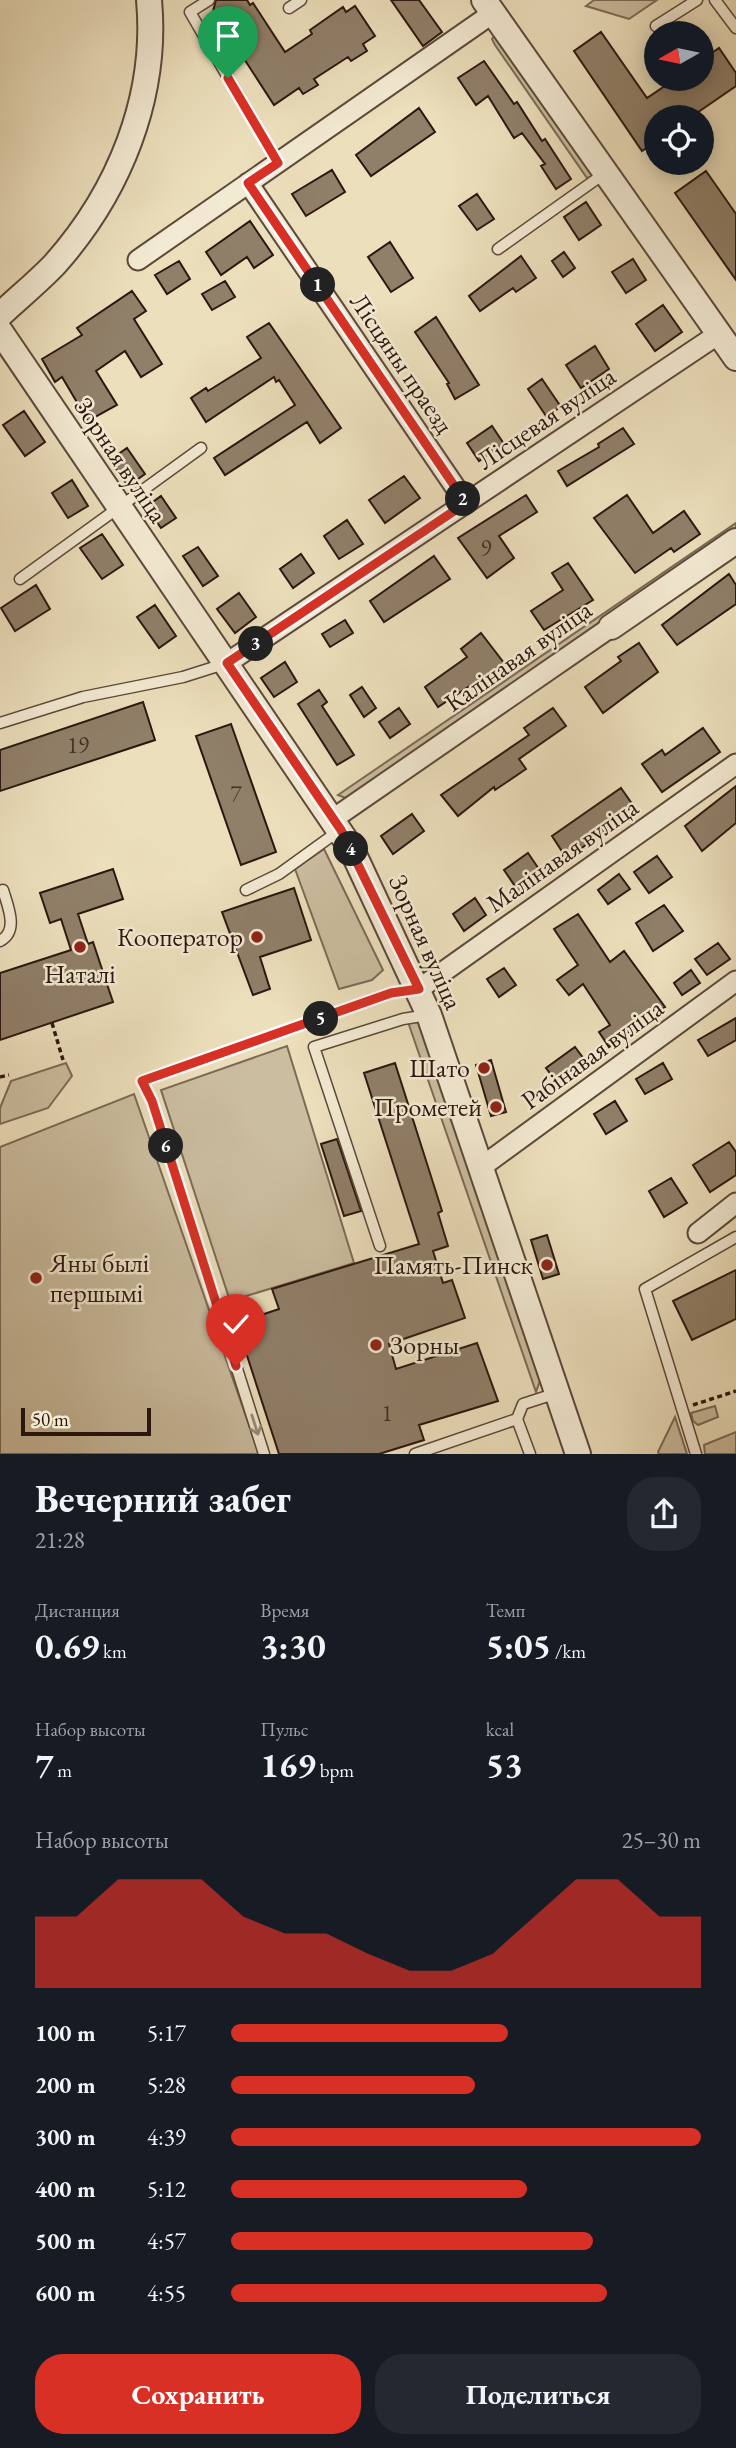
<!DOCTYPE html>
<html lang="ru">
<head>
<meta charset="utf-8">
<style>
  :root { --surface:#171b24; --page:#242831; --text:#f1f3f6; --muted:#9ea1a6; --accent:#d93025 }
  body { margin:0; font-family:"EB Garamond",serif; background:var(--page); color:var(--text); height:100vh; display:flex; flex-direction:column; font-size:26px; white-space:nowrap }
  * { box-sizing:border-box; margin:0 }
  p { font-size:23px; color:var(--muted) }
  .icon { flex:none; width:38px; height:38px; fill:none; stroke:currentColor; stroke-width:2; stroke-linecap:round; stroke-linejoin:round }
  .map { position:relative; height:1454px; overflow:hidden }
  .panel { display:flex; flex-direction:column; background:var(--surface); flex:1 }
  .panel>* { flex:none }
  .needle { width:46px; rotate:261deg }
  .tools { position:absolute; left:644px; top:21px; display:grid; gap:14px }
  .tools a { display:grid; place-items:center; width:70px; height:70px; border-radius:50%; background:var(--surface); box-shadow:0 4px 18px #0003; font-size:35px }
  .scale { position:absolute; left:21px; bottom:18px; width:130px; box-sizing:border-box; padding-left:7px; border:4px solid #2c170f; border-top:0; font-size:19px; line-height:24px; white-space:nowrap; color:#2c170f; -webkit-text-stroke:5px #f3ead3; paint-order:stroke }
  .pin { position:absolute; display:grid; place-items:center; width:60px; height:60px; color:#fff; margin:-72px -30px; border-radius:50% 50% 50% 0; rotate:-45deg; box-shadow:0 0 7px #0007 }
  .pin .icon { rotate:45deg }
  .km { position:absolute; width:35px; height:35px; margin:-18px; border-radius:50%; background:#222; color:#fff; font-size:19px; line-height:35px; text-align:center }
  .round { display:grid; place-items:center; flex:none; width:74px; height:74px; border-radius:28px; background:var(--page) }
  .overview { display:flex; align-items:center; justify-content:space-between; height:119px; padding:0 35px }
  h1 { font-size:38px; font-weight:700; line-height:52px }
  .metrics { display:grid; grid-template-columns:repeat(3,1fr); gap:10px; height:119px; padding:7px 35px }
  .metrics div { display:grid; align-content:center }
  .metrics b { font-size:35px; font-weight:700 }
  .metrics small { font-size:19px; font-weight:400 }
  .metrics p { font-size:19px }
  .chart { height:196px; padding:14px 35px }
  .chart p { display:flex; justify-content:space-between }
  .chart svg { width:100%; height:126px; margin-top:7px; fill:var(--accent); opacity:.7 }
  .action { display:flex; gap:14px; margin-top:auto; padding:14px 35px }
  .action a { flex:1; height:80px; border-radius:28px; background:var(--accent); color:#fff; font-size:28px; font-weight:700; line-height:80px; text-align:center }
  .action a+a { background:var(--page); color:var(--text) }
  ul { padding:0 35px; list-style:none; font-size:23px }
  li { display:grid; grid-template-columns:112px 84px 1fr; align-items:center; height:52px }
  li i { height:18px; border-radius:9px; background:var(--accent) }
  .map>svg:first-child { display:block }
</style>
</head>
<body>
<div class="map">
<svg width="736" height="1454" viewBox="0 0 736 1454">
  <rect width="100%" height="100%" fill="#ecdfbc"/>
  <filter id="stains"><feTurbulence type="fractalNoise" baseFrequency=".00286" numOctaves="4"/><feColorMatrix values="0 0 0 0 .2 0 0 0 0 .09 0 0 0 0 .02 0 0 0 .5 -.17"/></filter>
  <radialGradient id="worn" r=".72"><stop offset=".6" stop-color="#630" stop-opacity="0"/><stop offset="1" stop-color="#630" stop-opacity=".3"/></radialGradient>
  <path fill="#cbbd9f" stroke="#7c6a57" stroke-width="2" d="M594,0h63l-28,19 -43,-13z
    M494,36l99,136 -2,5 -4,1 -92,-133 -3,-6z
    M736,523v12l-388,264 -10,-4z
    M324,849l59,121 -11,10 -33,9 -44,-120z
    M419,1019l122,359 -5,14 -128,-370z
    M287,1046l67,217 -124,38 -69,-211z
    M66,1063l6,13 -24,32 -48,16v-16l11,-27z
    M134,1094l125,360h-259v-307z
    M715,1406l3,11 -20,8 -5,-4 -2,-8z
    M675,1417l12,37h-28l-1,-2z
    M736,1432v22h-31l-1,-9z"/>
  <path fill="#907f69" stroke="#2c170f" stroke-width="2" d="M216,0h31l3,5 3,-2 32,49 27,-18 -2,-4 33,-23 3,5 9,-6 20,30 -12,8 4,7 -16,10 -3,-4 -34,22 4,6 -15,9 -4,-6 -25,17 -61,-94z
    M391,0h28l23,32 -19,14z
    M601,32l46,66 28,-19h27v-19l17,-12 17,25v13l-45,31h-35v24l-14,10 -68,-100z
    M484,61l30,43 3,-2 25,39 3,-2 26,40 -15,10 -15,-23 4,-2 -23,-31 -8,5 -26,-42 -12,9 -18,-27z
    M419,108l16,24 -64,44 -15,-21z
    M332,170l13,22 -39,24 -14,-22z
    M706,171l30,43v66l-61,-87z
    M477,194l17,25 -17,11 -18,-24z
    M586,202l15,23 -22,15 -15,-23z
    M250,221l23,34 -19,13 -7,-11 -26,18 -15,-23z
    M390,242l23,36 -22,14 -23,-35z
    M564,252l11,16 -12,9 -11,-16z
    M521,256l15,22 -20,14 -3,-4 -33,23 -11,-15z
    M633,259l13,21 -20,13 -14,-21z
    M179,261l11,18 -23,15 -12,-19z
    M225,281l10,16 -23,13 -10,-16z
    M132,291l14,20 -12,8 28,45 -21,13 -16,-26 -29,20 21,34 -29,16 -26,-44 -7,5 -13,-23 40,-24 -5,-7z
    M663,305l19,27 -27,19 -19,-27z
    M436,317l43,68 -24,14 -8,-15 2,-1 -34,-51z
    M269,323l72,105 -21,15 -13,-21 -82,53 -11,-17 81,-53 -16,-25 -3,2 -2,-5 -68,45 -15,-24 15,-10 2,3 53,-33 -14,-21z
    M595,346l14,23 -28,19 -15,-23z
    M542,379l19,28 -15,9 -18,-27z
    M24,411l21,31 -20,14 -22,-31z
    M492,426l12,18 -25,17 -12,-18z
    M623,428l11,16 -67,42 -9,-15 41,-24 -1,-3z
    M127,448l18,26 -17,12 -18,-26z
    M404,476l16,22 -35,25 -16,-23z
    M72,480l16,26 -20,12 -16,-25z
    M526,495l11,17 -38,24 15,22 -27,20 -29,-40z
    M627,495l26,38 31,-22 16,23 -26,18 -3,-4 -36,25 -41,-55z
    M161,496l15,22 -15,10 -15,-21z
    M347,520l16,24 -24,15 -15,-23z
    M102,534l21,31 -21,14 -22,-31z
    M198,547l20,29 -15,10 -20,-30z
    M301,554l13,19 -21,15 -13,-19z
    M434,556l16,23 -66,43 -14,-21z
    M568,563l25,37 -49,30 -13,-19 32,-21 -11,-17z
    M729,574l7,11v19l-59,41 -15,-20z
    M36,585l14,24 -35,22 -14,-23z
    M239,593l17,24 -21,16 -18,-24z
    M155,605l21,31 -17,12 -22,-31z
    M345,620l8,13 -23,14 -8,-13z
    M481,633l23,30 -66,44 -13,-20 42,-30 -6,-8z
    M639,643l19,29 -55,41 -18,-26 36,-26 -3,-4z
    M285,662l12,20 -23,15 -13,-19z
    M362,687l14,21 -12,9 -14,-22z
    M319,690l8,12 -5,4 32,49 -17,10 -39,-61z
    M143,702l12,38 -155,51v-41z
    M399,708l11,16 -20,14 -11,-16z
    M553,708l13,18 -47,33 7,10 -31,21 -1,-3 -36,29 -17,-21 88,-60 -5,-7z
    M231,724l45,128 -35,13 -45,-129z
    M703,728l17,24 -58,40 -20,-28 20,-14 3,5z
    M736,786v37l-34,28 -17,-25z
    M621,788l14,20 -68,51 -15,-23z
    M412,814l12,17 -31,23 -12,-18z
    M528,853l15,22 -24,17 -15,-22z
    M657,856l15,21 -23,16 -15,-21z
    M113,869l10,30 -45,15 10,30 5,-2 20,60 -113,38v-67l71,-23 -10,-31 -11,4 -10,-30z
    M619,874l11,15 -22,15 -10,-14z
    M294,888l17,52 -51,17 10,32 -17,6 -31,-83z
    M475,898l11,17 -22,16 -11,-17z
    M664,905l19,26 -30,20 -17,-28z
    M578,914l32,48 14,-11 41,56 -56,40 -10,-15 11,-7 -27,-41 -14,11 -12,-15 21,-15 -24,-36z
    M718,943l12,16 -23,16 -12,-16z
    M504,968l12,17 -17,12 -12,-18z
    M691,970l9,13 -18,12 -8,-12z
    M736,1018v22l-28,16 -10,-16z
    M575,1047l12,16 -29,21 -12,-16z
    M491,1060l15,52 -15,4 -15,-51z
    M395,1063l47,148 -4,2 10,33 -15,5 10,32 9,-3 13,38 -76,26 7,25 81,-26 21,58 -79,24 5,15 -45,14h-100l-41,-126 19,-6 -2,-5 24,-8 -7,-20 147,-45 -55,-171z
    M663,1063l9,16 -27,15 -9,-15z
    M615,1101l12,20 -21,13 -12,-20z
    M337,1139l24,72 -17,5 -23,-72z
    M729,1142l7,10v23l-26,17 -17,-27z
    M671,1178l16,25 -23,14 -15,-26z
    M547,1235l12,39 -16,5 -12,-39z
    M736,1270v49l-44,21 -19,-39z"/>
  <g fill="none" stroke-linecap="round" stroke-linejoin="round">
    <defs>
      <path id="service" d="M209,0l-19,12 88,151
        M715,0l21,28
        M289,8l12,-8
        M656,26l41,-26
        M498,249l107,-76
        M20,579l181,-131
        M0,723l83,-26 100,-20 41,-13
        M246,890l33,-16 61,-44
        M0,891l3,-1c5,17 16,41 -3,51
        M380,1246l-66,-199 89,-28 25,-4
        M517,1419l6,-15 34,-11
        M264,1454l-112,-353 -10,-20 249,-88 25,-3
        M415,1454l102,-35 13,35
        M696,1454l-51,-165 91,-52"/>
      <path id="minor" d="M248,183l218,320
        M138,260l355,-247
        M227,663l493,-330
        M333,819l278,-192
        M419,989l317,-225
        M480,1168l256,-187
        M698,1233l38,-30"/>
      <path id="tertiary" d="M484,0l252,358
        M0,315c18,-17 38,-33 55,-51 64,-72 103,-167 94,-264
        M0,331l351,517 78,167 149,439
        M611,627l125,-86"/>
    </defs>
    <use href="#service" stroke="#5c493a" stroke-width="13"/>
    <use href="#minor" stroke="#5c493a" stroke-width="23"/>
    <use href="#tertiary" stroke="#5c493a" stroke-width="28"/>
    <path stroke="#2c170f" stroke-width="3.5" stroke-dasharray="5 3.5" stroke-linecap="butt" d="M52,1023l11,37
      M0,1077l9,-2
      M693,1405l43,-14"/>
    <use href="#service" stroke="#f3ead3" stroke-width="10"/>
    <use href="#minor" stroke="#f3ead3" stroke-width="19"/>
    <use href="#tertiary" stroke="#f3ead3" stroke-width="24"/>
  </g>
  <defs><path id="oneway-shaft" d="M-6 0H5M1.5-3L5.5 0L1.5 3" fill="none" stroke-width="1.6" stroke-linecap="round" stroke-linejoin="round" transform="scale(1.75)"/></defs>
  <use stroke="#998b7b" href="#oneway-shaft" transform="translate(255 1425) rotate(72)"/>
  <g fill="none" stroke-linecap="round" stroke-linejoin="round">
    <defs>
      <path id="route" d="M228,78l50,85 -30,20 218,320 -239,160 114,167 78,159 -28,4 -249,88 10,20 84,265"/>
    </defs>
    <use href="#route" stroke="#fff" stroke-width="14"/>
    <use href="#route" stroke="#d93025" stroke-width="9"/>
  </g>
  <g fill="#8f2418" stroke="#f3ead3" stroke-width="2.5">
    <circle cx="257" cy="937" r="7"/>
    <circle cx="80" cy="947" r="7"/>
    <circle cx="484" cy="1068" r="7"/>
    <circle cx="496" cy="1107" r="7"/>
    <circle cx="547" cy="1265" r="7"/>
    <circle cx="36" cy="1278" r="7"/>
    <circle cx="376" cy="1345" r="7"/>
  </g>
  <g text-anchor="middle" stroke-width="5" stroke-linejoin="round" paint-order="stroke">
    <g font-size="23" fill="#453126">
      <text x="486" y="556">9</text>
      <text x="78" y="753">19</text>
      <text x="236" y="802">7</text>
      <text x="387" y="1421">1</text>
    </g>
    <g font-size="26" fill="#2c170f" stroke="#f3ead3">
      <text transform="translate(402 363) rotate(56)" y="9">Лісцяны праезд</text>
      <text transform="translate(546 418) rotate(-34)" y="9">Лісцевая вуліца</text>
      <text transform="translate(121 460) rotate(56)" y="9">Зорная вуліца</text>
      <text transform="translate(518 656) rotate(-35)" y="9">Калінавая вуліца</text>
      <text transform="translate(562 855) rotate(-35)" y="9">Малінавая вуліца</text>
      <text transform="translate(426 942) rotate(66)" y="9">Зорная вуліца</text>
      <text transform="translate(592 1054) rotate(-36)" y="9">Рабінавая вуліца</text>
    </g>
    <g font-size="26" fill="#2c170f" stroke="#f3ead3" text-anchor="end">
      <text x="243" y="946">Кооператор</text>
      <text x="80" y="983" text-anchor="middle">Наталі</text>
      <text x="470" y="1077">Шато</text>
      <text x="482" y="1116">Прометей</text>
      <text x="50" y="1272" text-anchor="start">Яны былі<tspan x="50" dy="30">першымі</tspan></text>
      <text x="533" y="1274">Память-Пинск</text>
      <text x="390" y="1354" text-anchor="start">Зорны</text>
    </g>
  </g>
  <rect width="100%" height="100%" filter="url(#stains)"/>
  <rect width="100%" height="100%" fill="url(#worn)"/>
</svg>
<div class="tools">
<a><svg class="needle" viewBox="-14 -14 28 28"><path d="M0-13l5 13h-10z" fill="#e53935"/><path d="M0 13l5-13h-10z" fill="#9ea1a6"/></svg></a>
<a><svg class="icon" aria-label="locate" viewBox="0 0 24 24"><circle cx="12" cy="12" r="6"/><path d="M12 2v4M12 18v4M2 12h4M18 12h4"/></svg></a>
</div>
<div class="scale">50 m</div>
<div class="pin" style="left:228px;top:78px;background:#1e9e55"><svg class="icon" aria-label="arrive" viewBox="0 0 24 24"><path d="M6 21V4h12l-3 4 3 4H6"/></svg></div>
<div class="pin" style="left:236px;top:1366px;background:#d93025"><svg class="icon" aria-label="check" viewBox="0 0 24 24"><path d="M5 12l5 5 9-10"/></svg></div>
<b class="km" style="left:318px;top:285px">1</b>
<b class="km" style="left:463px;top:499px">2</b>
<b class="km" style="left:256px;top:644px">3</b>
<b class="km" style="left:351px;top:849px">4</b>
<b class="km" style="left:321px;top:1019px">5</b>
<b class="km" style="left:166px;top:1146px">6</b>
</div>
<section class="panel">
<div class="overview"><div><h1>Вечерний забег</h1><p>21:28</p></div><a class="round"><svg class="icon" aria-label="share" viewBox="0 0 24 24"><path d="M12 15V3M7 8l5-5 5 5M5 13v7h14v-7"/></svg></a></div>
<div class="metrics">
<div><p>Дистанция</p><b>0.69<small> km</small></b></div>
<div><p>Время</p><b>3:30</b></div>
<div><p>Темп</p><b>5:05<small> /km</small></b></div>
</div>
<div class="metrics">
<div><p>Набор высоты</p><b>7<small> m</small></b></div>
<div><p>Пульс</p><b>169<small> bpm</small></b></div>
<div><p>kcal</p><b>53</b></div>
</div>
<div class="chart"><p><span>Набор высоты</span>25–30 m</p>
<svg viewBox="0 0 160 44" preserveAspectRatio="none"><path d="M0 44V19L10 19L20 6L30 6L40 6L50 19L60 25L70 25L80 32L90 38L100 38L110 32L120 19L130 6L140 6L150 19L160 19V44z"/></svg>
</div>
<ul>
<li><b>100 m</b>5:17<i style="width:59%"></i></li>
<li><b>200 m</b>5:28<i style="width:52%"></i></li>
<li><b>300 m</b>4:39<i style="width:100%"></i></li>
<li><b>400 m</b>5:12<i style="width:63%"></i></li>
<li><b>500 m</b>4:57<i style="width:77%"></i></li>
<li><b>600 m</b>4:55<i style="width:80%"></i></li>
</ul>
<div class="action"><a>Сохранить</a><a>Поделиться</a></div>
</section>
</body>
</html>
